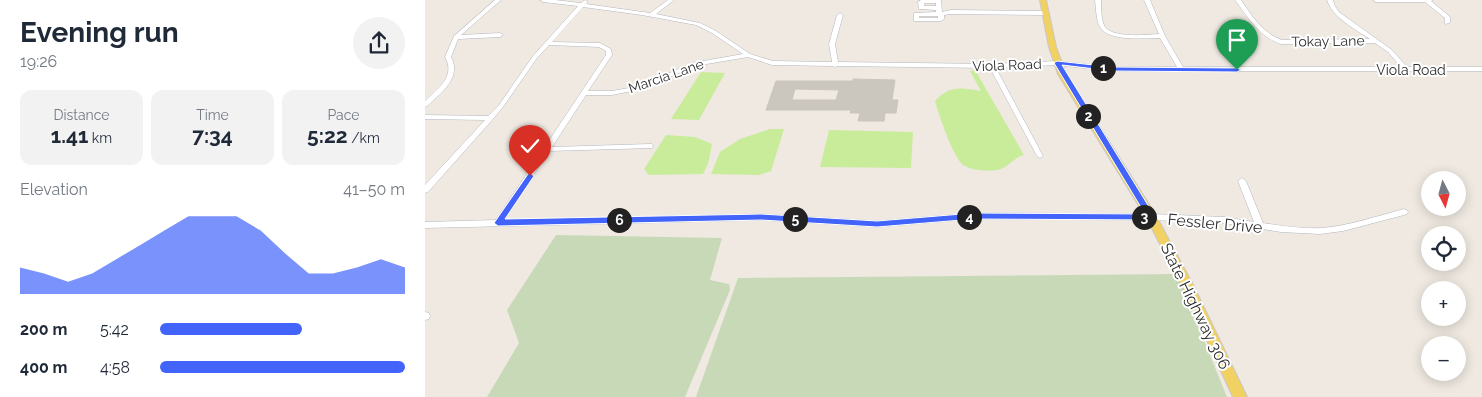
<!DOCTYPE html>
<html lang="en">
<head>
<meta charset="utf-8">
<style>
  :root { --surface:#fff; --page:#f2f2f3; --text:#1f2937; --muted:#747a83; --accent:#4264fb }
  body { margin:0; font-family:Raleway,sans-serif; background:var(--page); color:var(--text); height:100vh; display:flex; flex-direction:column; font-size:19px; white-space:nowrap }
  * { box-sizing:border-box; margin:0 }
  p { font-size:16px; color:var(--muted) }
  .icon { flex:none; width:28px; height:28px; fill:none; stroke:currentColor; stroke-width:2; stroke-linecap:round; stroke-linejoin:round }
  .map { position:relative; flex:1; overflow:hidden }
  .sheet { display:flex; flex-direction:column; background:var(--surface); width:425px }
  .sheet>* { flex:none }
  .needle { width:32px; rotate:174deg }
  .tools { position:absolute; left:996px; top:171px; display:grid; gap:10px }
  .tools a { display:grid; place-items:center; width:45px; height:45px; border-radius:50%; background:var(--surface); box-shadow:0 2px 12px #0003; font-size:25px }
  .pin { position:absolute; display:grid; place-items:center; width:42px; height:42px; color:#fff; margin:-51px -21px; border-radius:50% 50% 50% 0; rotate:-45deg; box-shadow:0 0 5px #0007 }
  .pin .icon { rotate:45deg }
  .km { position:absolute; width:25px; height:25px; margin:-12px; border-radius:50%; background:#222; color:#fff; font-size:14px; line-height:25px; text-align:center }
  .round { display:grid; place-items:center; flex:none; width:52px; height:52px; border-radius:26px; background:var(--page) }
  .headline { display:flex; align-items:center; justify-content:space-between; height:85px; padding:0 20px }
  h1 { font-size:28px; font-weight:700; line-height:38px }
  .stats { display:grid; grid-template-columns:repeat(3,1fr); gap:8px; height:85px; padding:5px 20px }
  .stats div { display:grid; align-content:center; border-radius:12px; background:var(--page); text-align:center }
  .stats b { font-size:21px; font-weight:700 }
  .stats small { font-size:14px; font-weight:400 }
  .stats p { font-size:14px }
  .chart { height:140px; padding:10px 20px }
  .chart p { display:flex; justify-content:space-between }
  .chart svg { width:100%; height:90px; margin-top:5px; fill:var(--accent); opacity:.7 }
  ul { padding:0 20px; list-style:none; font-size:16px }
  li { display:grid; grid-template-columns:80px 60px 1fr; align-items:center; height:38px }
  li i { height:12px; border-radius:6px; background:var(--accent) }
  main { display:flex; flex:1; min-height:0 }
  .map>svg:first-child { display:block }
</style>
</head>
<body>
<main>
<section class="sheet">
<div class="headline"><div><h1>Evening run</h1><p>19:26</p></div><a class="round"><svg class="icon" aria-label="share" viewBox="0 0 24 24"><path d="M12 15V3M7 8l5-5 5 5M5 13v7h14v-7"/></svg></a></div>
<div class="stats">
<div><p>Distance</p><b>1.41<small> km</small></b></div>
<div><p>Time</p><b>7:34</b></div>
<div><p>Pace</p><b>5:22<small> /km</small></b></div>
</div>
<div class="chart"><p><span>Elevation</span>41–50 m</p>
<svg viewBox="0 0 160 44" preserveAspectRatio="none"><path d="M0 44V31L10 34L20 38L30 34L40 27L50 20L60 13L70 6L80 6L90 6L100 13L110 24L120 34L130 34L140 31L150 27L160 31V44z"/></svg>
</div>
<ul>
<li><b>200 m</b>5:42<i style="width:58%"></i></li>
<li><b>400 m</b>4:58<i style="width:100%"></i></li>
</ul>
</section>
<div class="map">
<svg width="1057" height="397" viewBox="0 0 1057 397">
  <rect width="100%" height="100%" fill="#efe9e1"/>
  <path fill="#c8d9b8" d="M131,235l166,3 -12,42 19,4 1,6 -45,107h-198l32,-54 -12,-33z
    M752,274l50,123h-531l42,-119z"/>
  <path fill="#c9ec9a" d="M550,70l49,85c-9,2 -14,10 -23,14 -10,3 -29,2 -38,-4 -10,-8 -24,-50 -28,-64 15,-16 26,-13 46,-10l-11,-20z
    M276,72l24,1 -26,47 -28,-1z
    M345,129h14l-13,42 -12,4 -48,-1 9,-22 20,-13z
    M404,130l84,2 -2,36 -91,-1z
    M241,135l29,2 17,7 -4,20 -5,10 -54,1 -5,-6z"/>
  <path fill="#cbc7bf" stroke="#cbc5ba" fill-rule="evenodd" d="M428,79l42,1 -3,20h6l-2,13h-11l-1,8h-26l2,-8h-10l1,-3h-85l10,-29h77zM370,89l44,1 -3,10h-44z"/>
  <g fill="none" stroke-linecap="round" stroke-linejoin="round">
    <defs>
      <path id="minor" d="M70,0h6l-40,35 39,-2 3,2 -3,2 -42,2 -7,18c11,21 -10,36 -24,49l-2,1v-6c13,-12 31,-25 20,-44l9,-21z
        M115,0h15l26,3 4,-3 3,2 -2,2 64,9 18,-13h6l-18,14 44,9 16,8 34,23 23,7 59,1 -3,-18 8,-29 3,-2 3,2 -8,29 3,18 154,2 65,-3 55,6h65l-17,-29c-15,0 -51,4 -60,-11 -4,-7 -4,-19 -5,-27h6c0,8 0,20 4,27 8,11 41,8 54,7l-15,-34h6l15,36 18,31h218l-13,-15 -13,-9 -94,1c-22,-7 -33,-27 -46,-44h6c11,16 21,33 41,40l88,-1c-15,-10 -37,-21 -43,-39h6l2,6 4,6 53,38 15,17h75v4h-72l-3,2 -3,-2h-292l-55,-6 -61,3 47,88 -3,2 -3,-2 -47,-88 -153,-2 -2,1 -3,-1 -60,-1 -24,-8 -53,9 -53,23 -30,6h-26l-34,52 98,-3h2l1,2 -1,2 -103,3 -45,69 257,-6 116,7 97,-8 177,1 73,3 30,5 -16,-41 4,-3 4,3 17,42c19,3 39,6 58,5 28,-2 56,-12 83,-19l3,1 1,2 -1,2 -3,1 -61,16 -23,3 -39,-2 -57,-9 -73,-3 -177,-1 -97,8 -116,-7 -336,8v-6l71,-2 110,-165v-4l-7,-4 -50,-2 -12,13 -34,49 -10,12 -65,73 -3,1v-8l60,-65 -60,-1v-4l63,1 11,-11 34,-49 45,-50 -35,-4zM158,7l59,8 54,10 16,8 31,21 -51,9 -52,23 -28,5h-24l24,-36 -1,-6 -11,-6 -48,-1z
        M496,0h20l1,12 9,-2 94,1 3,2 -3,2 -94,-1 -7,1v4l-3,2h-27v-8l22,-1v-2l-17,-1 -1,-7zM499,3h12v3h-12zM494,16h19v2h-19z
        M948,0h60l-2,1 19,16v6l-5,1v-6l-20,-16h-49z
        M0,312l4,1 1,3 -1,3 -4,1z"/>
      <path id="major" d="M615,0h6l10,47 10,27 89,140 38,71 54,112h-14l-51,-111 -35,-67 -89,-145 -9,-27z"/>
    </defs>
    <use href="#minor" stroke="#b4b7c1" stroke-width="1"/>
    <use href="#major" stroke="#c9c9c9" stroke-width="2"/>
    <use href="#minor" fill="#fff" fill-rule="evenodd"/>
    <use href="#major" fill="#f2d163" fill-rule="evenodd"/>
  </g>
  <path fill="#4264fb" stroke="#fff" d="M632,61l55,6 125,1 4,2 -4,2 -125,-1 -50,-6 92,150v5l-180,-1 -97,8 -116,-7 -263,6 -4,-3 34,-49 2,-1 4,3 -29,43 256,-5 116,7 97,-8 171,1 -91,-151z"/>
  <g text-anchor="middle" stroke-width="4" stroke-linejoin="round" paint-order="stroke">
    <g font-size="14" fill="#2e2e2e" stroke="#fff">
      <text transform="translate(903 41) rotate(-1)" y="5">Tokay Lane</text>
      <text transform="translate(582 65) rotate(-2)" y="5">Viola Road</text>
      <text x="986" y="75">Viola Road</text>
      <text transform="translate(241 76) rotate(-19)" y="5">Marcia Lane</text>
    </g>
    <g font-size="16" fill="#2e2e2e" stroke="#fff">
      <text transform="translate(790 223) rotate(5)" y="6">Fessler Drive</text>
      <text transform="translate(771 306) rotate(64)" y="6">State Highway 306</text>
    </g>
  </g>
</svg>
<div class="tools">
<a><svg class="needle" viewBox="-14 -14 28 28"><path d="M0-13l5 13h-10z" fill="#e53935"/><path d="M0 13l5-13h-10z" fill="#747a83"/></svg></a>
<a><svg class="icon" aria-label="locate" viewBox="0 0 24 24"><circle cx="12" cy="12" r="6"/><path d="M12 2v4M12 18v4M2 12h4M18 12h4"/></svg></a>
<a>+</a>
<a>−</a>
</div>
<div class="pin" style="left:812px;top:70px;background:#1e9e55"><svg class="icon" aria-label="arrive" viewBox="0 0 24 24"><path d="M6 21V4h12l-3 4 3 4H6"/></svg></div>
<div class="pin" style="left:105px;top:176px;background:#d93025"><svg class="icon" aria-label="check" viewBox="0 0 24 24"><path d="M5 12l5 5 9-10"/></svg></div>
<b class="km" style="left:678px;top:68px">1</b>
<b class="km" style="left:663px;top:116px">2</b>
<b class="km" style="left:719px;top:217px">3</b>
<b class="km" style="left:544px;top:217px">4</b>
<b class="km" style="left:370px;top:219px">5</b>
<b class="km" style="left:194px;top:220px">6</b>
</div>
</main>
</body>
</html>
